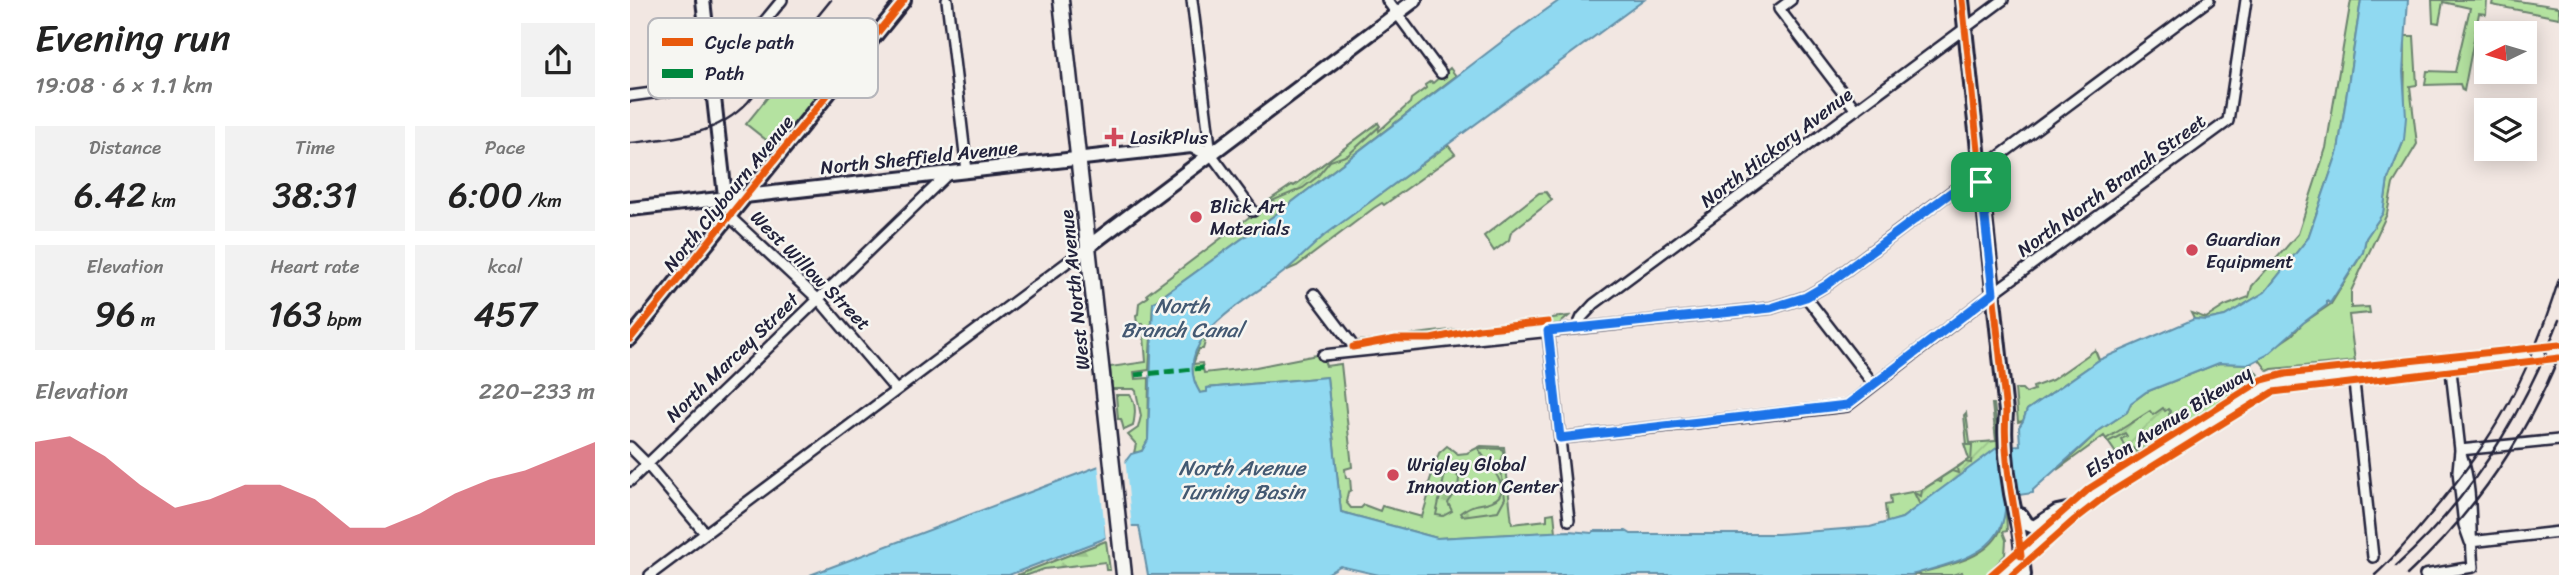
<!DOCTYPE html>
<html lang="en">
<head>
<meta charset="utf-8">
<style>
  :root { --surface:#fff; --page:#f2f2f2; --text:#222; --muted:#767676; --accent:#d1495b }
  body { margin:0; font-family:Sriracha,sans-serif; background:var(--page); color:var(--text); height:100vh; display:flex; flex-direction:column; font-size:26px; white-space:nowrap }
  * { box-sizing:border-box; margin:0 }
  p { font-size:23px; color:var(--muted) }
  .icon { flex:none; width:38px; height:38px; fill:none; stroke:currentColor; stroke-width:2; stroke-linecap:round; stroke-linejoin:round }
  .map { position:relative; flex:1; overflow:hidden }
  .details { display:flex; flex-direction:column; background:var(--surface); width:630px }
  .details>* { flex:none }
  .needle { width:46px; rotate:265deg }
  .tools { position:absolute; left:1844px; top:21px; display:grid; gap:14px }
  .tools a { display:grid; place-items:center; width:63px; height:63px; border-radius:0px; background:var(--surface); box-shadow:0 4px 18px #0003; font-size:35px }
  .pin { position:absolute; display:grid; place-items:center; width:60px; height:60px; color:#fff; margin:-30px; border-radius:14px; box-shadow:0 4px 10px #0006 }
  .round { display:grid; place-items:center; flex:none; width:74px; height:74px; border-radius:0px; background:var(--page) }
  .summary { display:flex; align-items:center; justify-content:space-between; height:119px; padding:0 35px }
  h1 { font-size:38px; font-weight:600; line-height:52px }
  .stats { display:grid; grid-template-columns:repeat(3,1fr); gap:10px; height:119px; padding:7px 35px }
  .stats div { display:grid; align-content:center; border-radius:0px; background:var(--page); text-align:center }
  .stats b { font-size:35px; font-weight:600 }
  .stats small { font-size:19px; font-weight:400 }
  .stats p { font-size:19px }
  .chart { height:196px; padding:14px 35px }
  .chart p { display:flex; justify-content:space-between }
  .chart svg { width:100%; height:126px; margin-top:7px; fill:var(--accent); opacity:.7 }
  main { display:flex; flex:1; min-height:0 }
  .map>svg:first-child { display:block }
</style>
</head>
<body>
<main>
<section class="details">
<div class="summary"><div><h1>Evening run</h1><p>19:08 · 6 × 1.1 km</p></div><a class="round"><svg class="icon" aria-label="share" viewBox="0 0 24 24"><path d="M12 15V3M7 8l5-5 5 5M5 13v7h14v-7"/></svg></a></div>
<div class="stats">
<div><p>Distance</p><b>6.42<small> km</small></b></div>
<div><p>Time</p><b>38:31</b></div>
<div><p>Pace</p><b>6:00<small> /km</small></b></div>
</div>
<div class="stats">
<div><p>Elevation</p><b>96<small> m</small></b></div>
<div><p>Heart rate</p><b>163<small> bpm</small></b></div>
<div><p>kcal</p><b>457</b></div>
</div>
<div class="chart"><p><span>Elevation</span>220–233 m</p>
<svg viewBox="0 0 160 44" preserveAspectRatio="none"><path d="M0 44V8L10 6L20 13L30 23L40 31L50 28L60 23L70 23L80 28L90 38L100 38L110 33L120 26L130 21L140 18L150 13L160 8V44z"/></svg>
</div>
</section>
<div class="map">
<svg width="1929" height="575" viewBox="0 0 1929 575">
  <defs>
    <pattern id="forest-firs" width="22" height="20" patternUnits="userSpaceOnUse" patternTransform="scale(1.75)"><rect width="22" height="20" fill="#b4e2a0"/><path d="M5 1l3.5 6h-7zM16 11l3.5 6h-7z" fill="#9ac28b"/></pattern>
    <pattern id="garden-furrows" width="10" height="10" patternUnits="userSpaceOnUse" patternTransform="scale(1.75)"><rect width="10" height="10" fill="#b4e2a0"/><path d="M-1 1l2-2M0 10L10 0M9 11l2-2" fill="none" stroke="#9ac28b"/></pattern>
  </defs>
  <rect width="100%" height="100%" fill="#f2e7e2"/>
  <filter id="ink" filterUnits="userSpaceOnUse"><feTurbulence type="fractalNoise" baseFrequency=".0143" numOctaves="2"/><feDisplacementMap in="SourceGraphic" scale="14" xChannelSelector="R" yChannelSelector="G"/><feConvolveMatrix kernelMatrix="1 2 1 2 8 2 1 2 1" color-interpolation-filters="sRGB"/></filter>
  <g filter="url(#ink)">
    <path fill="#b4e2a0" stroke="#6b826e" stroke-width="2" d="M1721,0h10l-23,151 -30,87 -43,54 -40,24 -19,4 -12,-1 -3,-6 15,5 19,-12 24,-9 3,-11 46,-52 28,-86z
      M1802,0h55l-1,14 -7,-1 -15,78 -2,-1 -2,-6 -35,1 2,-14 28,1 15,-64 -27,-6 -4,21 -6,-1z
      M1863,0h18l48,7v11l-67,-13z
      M1775,36h9l3,49 -7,1 7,58 -24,40 -6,30 -36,77v17l18,-1 1,6 -21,2 6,46 -83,8 -4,2 -10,-13 34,-23 11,-12 28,-19 32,-52 3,-14 17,-25 5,-34 16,-39z
      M820,68l6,8 -173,133 -130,94 -4,67 -15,2 1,7 14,-1 -1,62 -6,11 -8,2 2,-9 -8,-9 10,-7 3,-12 -5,-25 -2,-2h-22l-2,-22 36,-5 -3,-38h-6l-1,-9 2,-1 1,-11 9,-6 -1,-3c49,-36 96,-73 145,-109l2,1 84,-63 1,8 31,-28 1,-4 15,-11 -1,-3 6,-4 2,2z
      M158,72l29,23 -42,52 -29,-23z
      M818,145l7,9 -71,51 -2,-2 -8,5 -77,58 -12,5 39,-36z
      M916,192l6,8 -41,32 -2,8 -15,11 -10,-15 55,-43z
      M939,316l-12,10 -195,21 -5,-6z
      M578,332l-5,17h-4l-6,15 9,-1 2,10 52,-6 66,-13 4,12 15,-2 11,103 -7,2 1,9h4l1,12 -3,2 -2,10 5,6h10l3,-3 16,6 2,-5 40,11 8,-27 -3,-1 12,-36 8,-7 11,8 9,-1 14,-7 23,1 8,77 35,-4v-6l7,-1 2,19 -119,6 -96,-26 -14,-135 -120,11v4l-7,1c-13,-21 -9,-43 8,-61z
      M1465,350l4,10 -72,50 -4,11 -5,1 -3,-33h7l4,4 8,-3 -1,-3 19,-7z
      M1589,363l31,1 11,15 -137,86 -20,-29 -47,34 43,-40 27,-18 4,-9 15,-11z
      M486,395h14c7,9 5,21 3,31l-9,4 -3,-11h-3z
      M1369,441v6l-97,71 -15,5 -2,-18 6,-1 -1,-8 32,-6 47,-31 -5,-15z
      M1376,510l1,21 -4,1 3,8 -1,15 -19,20h-23l-1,-3 -10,3h-41c28,-8 75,-14 89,-44 3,-6 2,-14 6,-21z"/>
    <path fill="url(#forest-firs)" stroke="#6b826e" stroke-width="2" d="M848,448l24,1c3,6 0,9 -2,14l5,35 -7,13 -36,5 -2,-3c17,-12 17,-6 32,-12 26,-10 -9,-42 -14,-53z
      M826,462l3,4 -3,8 3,4 -1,11 -10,14 4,8 -9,5 -7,-1 11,-51z
      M476,541l4,29h-4l-1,-8 -61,7 -16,6h-11z"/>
    <path fill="url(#garden-furrows)" stroke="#6b826e" stroke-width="2" d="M748,123l2,3 -32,29 -18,6 -13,16 -14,11 -41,17 30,-20 2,1z
      M1362,404h2l5,43 -79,58 -6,-12 7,3 1,-6 15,-9 3,1 1,-4 11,-7 6,2 -1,-5 8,-6 6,1 1,-18h-5l-3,-30 2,-2 4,30 26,-2z
      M1533,408l2,3 3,-2 3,3 -2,2 2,5 -7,5 5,9 -32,20 -4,-5 -6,3 -6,-12 6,-3 -2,-3 -17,9 -2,-3 44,-28 3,4z"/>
    <path fill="#90d9f1" stroke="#6490a8" stroke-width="2" d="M930,0h84l-319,235c-14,12 -27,26 -41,37 -35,28 -117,67 -84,121l7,-1v-4l120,-11 14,135 96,26 132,-7 23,2 2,-2h32l5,3h147l92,-7 32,-9 96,-71 22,-2 -1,-18 4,-6 4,-11 72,-50 95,-41 12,1 19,-4 40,-24 43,-54 30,-87 23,-151h47l-5,72 3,45 -2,23 -16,39 -5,34 -17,25 -3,14 -33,51 -3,-2v4l-24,18 -36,32 -17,9 -31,-1 -73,29 -15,11 -4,9 -27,18 -67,60v3l-28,4c5,57 -50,65 -94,78h-532l-39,-9 -15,9h-177l-9,-49h-34l1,11 -5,3 -92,35h-199l289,-109 26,-4 6,-8 11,-3 6,-11 5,-137 130,-94 225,-172z"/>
    <path fill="#f2e7e2" d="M495,456l7,73h-23v9l-3,3 -8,-78 25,-4z"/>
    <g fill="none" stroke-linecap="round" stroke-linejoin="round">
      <defs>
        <path id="street" d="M317,0l20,171
          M562,0l19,154 42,57
          M757,0l54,73
          M1161,0l-12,9 77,101
          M0,96l82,-11 70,-85
          M100,217l92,86 74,87
          M684,294l43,57
          M1176,297l68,88
          M947,328l5,-11 12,-13 409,-304
          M918,331l21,189
          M693,355l448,-47 35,-11 19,-11 384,-286
          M1820,362l10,88 -2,21 6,54 6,17
          M1723,373l20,184
          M930,438l287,-32 146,-113 235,-172 18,-121
          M0,447l17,17 58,69
          M1830,450l99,-10
          M0,481l319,-308
          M1840,542l89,-10
          M20,575l439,-329
          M1795,575l48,-8c-4,-36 1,-77 -12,-113"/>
        <path id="secondary" d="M73,0l23,205
          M1332,0l44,412c-3,37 3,78 12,114 4,15 4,33 6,49
          M0,209l561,-63 20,8
          M459,246l326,-246
          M0,339l274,-339
          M1391,515l6,9 7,3 23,-15 19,-4
          M1372,575l74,-67 78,-50 122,-75 17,-4 226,-24 40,-6"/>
        <path id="primary" d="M431,0l63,575"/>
      </defs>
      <use href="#street" stroke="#22223b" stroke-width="14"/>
      <use href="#secondary" stroke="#22223b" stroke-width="18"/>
      <use href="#primary" stroke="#22223b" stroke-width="19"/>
      <use href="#street" stroke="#f6f6f2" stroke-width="9"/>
      <use href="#secondary" stroke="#f6f6f2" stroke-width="12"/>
      <use href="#primary" stroke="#f6f6f2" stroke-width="14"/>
      <path stroke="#22223b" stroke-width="2.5" d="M0,143c44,-5 86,-7 118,-41l83,-102
        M1766,566c75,-67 127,-152 163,-246
        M1745,575c20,-18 37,-39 54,-59 66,-78 100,-139 130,-237
        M1777,575c66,-61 118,-136 152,-219"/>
      <path stroke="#00873e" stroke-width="5" stroke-dasharray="10 5" stroke-linecap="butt" d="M505,375l68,-7"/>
      <defs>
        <path id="cycleway" d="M1332,0l44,412c-4,48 10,97 15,144
          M0,339l274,-339
          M723,347l43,-8h35l48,-10 69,-7
          M1361,575l99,-87 172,-108 23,-6 274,-29
          M1382,575l61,-54 35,-27 165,-102 286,-34"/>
      </defs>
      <use href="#cycleway" stroke="#f6f6f2" stroke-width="11"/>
      <use href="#cycleway" stroke="#e8590c" stroke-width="7"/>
    </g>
  </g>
  <g fill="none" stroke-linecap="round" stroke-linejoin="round" filter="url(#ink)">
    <defs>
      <path id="route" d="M1350,171l13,122 -146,112 -287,33 -12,-107 223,-23 35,-11 19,-11z"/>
    </defs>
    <use href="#route" stroke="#fff" stroke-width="14"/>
    <use href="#route" stroke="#1a73e8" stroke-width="9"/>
  </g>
  <g fill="#d1495b" stroke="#f6f6f2" stroke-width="2.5">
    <path d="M480.5 126.5h7v7h7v7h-7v7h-7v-7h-7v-7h7z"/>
    <circle cx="566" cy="217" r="7"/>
    <circle cx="1562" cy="250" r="7"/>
    <circle cx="763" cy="475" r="7"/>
  </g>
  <g text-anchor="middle" stroke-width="5" stroke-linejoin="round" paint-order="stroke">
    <g font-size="19" fill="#22223b" stroke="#f6f6f2" text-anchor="start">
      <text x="500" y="144">LasikPlus</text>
      <text x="580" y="213">Blick Art<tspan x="580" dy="22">Materials</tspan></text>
      <text x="1576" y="246">Guardian<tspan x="1576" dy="22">Equipment</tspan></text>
      <text x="777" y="471">Wrigley Global<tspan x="777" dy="22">Innovation Center</tspan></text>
    </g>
    <g font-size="19" fill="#22223b" stroke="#f6f6f2">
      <text transform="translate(1146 147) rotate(-37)" y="7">North Hickory Avenue</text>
      <text transform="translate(289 157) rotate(-6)" y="7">North Sheffield Avenue</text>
      <text transform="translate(1481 185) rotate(-36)" y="7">North North Branch Street</text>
      <text transform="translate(98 193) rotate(-51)" y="7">North Clybourn Avenue</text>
      <text transform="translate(181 270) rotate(45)" y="7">West Willow Street</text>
      <text transform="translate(444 290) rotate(-96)" y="7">West North Avenue</text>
      <text transform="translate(102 357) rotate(-44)" y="7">North Marcey Street</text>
      <text transform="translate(1538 421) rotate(-32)" y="7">Elston Avenue Bikeway</text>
    </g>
    <g font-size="21" font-style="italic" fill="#435972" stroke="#f6f6f2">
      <text x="552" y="313">North<tspan x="552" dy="24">Branch Canal</tspan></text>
      <text x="612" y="475">North Avenue<tspan x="612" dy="24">Turning Basin</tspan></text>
    </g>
  </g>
  <rect x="18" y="18" width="230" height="80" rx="10" fill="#f6f6f2" stroke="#b6b6bb" stroke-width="2"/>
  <rect x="32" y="38" width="31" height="8" fill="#e8590c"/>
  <rect x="32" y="69" width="31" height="9" fill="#00873e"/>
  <g font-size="19" fill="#22223b">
    <text x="75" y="49">Cycle path</text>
    <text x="75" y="80">Path</text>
  </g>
</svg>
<div class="tools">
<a><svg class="needle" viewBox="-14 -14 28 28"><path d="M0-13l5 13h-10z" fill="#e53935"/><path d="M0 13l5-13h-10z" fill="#767676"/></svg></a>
<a><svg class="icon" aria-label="layers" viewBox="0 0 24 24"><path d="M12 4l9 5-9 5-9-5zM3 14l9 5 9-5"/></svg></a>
</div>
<div class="pin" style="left:1351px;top:182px;background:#1e9e55"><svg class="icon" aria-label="arrive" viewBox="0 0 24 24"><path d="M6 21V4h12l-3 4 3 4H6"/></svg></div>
</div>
</main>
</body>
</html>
